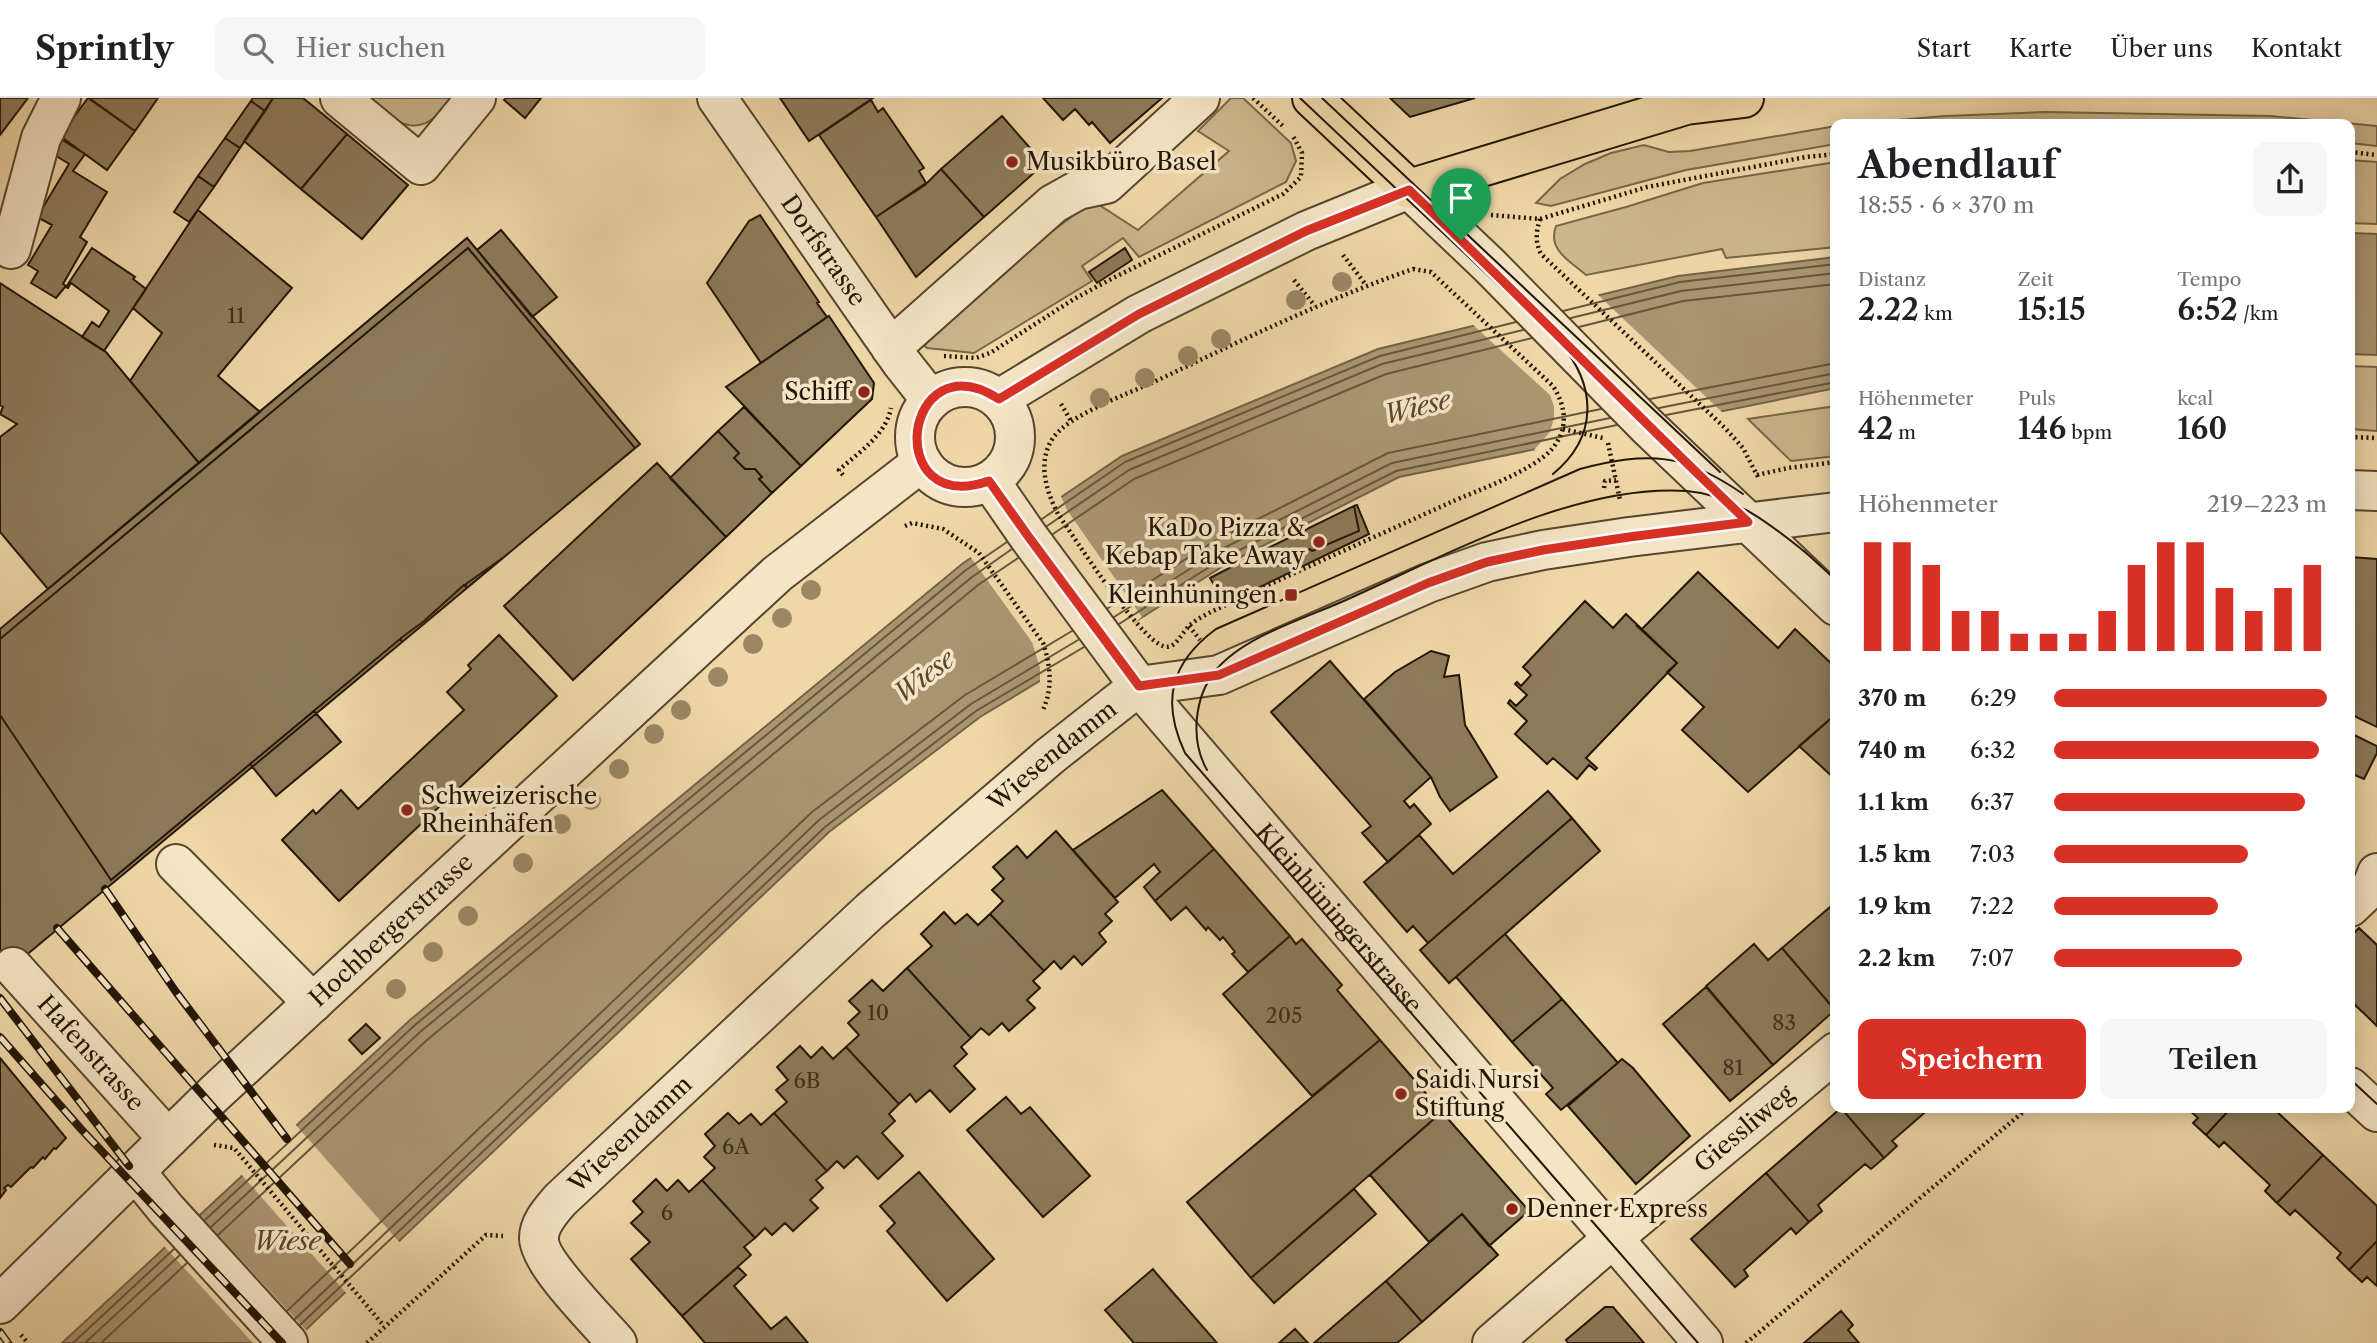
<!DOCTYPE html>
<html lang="de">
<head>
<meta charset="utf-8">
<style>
  :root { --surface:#fff; --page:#f6f6f6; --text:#202124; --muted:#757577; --line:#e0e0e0; --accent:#d93025 }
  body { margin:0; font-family:"Libre Caslon Text",serif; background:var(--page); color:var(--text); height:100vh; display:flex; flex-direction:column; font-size:26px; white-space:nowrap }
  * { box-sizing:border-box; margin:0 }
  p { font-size:23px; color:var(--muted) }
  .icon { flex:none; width:38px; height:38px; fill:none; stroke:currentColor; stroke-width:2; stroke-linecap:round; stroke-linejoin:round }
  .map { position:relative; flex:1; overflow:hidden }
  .panel { position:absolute; left:1830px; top:21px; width:525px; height:994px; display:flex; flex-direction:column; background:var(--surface); border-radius:14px; box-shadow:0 4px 18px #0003 }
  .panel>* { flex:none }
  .pin { position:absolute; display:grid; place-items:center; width:60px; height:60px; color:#fff; margin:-72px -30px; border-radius:50% 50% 50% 0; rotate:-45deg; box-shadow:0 0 7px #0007 }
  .pin .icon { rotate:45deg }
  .round { display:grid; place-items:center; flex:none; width:74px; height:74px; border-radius:14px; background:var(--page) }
  .summary { display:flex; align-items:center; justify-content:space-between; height:119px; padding:0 28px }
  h1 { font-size:38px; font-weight:600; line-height:52px }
  .figures { display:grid; grid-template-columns:repeat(3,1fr); gap:10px; height:119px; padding:7px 28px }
  .figures div { display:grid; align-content:center }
  .figures b { font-size:30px; font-weight:600 }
  .figures small { font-size:19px; font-weight:400 }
  .figures p { font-size:19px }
  .chart { height:196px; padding:14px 28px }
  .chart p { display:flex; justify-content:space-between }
  .chart svg { width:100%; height:126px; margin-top:7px; stroke:var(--accent); stroke-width:6 }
  .primary-button { display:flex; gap:14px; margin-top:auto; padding:14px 28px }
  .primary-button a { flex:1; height:80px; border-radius:14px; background:var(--accent); color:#fff; font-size:28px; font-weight:600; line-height:80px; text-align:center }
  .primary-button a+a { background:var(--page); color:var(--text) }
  ul { padding:0 28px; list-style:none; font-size:23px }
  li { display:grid; grid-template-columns:112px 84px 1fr; align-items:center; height:52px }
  li i { height:18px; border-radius:9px; background:var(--accent) }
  header { display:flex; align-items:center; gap:42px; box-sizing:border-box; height:98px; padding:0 35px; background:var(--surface); border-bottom:2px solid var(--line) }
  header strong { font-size:33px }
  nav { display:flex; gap:38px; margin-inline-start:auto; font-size:24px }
  .search { width:490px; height:63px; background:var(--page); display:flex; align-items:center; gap:18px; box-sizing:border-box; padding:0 24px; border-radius:14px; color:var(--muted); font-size:26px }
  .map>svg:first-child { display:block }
</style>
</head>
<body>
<header>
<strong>Sprintly</strong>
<div class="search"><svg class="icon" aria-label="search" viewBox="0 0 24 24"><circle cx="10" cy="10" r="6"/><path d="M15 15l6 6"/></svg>Hier suchen</div>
<nav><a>Start</a><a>Karte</a><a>Über uns</a><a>Kontakt</a></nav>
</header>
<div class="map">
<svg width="2377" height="1245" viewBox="0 0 2377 1245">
  <rect width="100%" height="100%" fill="#efd7a8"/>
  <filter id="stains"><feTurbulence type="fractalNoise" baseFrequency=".00286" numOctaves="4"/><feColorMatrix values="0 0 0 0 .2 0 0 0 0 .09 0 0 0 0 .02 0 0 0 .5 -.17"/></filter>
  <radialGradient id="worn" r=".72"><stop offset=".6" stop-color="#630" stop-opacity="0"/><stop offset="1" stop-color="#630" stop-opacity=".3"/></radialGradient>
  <path fill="#ccb68c" stroke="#786648" stroke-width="2" d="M365,0h89c-35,43 -52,30 -89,0z
    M1231,0h12l48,45 5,18 -10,21 -147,75 -16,-19 -41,28 10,15 -118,72 -47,-5 -12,-10 74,-60 104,-77 45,29 91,-79 -31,-20z
    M2045,14l225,4 107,10v20l-27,-3v-19h-500l96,-8z
    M1836,28v18l-150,26 -135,36 -15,-3 24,-24 25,-15 26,-11 33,-8 25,7 21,-1z
    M2350,62l27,2v62l-27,-1z
    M1836,64v85l-110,11 -4,-9 -136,26c-16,-14 -39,-25 -30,-49l70,-19 77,-24z
    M2350,268l27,1v64l-27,-2z
    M1836,308v50l-45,5 -43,-42z"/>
  <path fill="#aa9571" stroke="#746246" stroke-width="2" d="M2350,135l27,1v121l-27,-1z
    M1836,159v131l-437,89 -174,88 -144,91 -101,61 -151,115 -537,511h-230l348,-323 552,-456 160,-108 256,-107 300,-73z"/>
  <path fill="#efd7a8" d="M1595,194l129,122 -175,36h-15l16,-18 4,-14v-12l-4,-11 -79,-72z
    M1060,396l7,16 75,107 -26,21 -76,47v-17l-8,-26 -63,-87z
    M294,1025l107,121 -53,51 -108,-122z
    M197,1115l111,119 -11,11h-44l-90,-98z"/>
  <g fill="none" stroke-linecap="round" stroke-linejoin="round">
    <path stroke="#66563b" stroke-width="2" d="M1563,213l117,-29 156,-18
      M1571,220l110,-27 155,-18
      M1579,229l104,-26 153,-17
      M1650,301l186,-36
      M1659,310l177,-35
      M1666,317l170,-33
      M1042,421l83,-57 255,-106 136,-34
      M1047,428l82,-56 253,-106 141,-34
      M1053,436l81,-55 252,-105 146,-36
      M1108,510l105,-66 175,-89 213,-44
      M1114,519l104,-66 174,-88 218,-45
      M1119,526l103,-65 174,-88 221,-46
      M205,1122l210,-195 551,-455 41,-28
      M211,1129l209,-195 552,-455 40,-28
      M218,1137l209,-195 551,-455 40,-27
      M287,1213l525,-499 153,-117 107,-64
      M295,1221l524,-499 152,-116 107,-64
      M300,1227l525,-498 151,-116 108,-64
      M73,1245l101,-94
      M85,1245l95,-88
      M101,1245l86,-80"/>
  </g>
  <path fill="#8d7a5a" stroke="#231605" stroke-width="2" d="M0,0h28l-28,37z
    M88,0l47,33 -28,39 -47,-34z
    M89,0h69l-23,33z
    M253,0h20l-8,13 -14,-10z
    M273,0h30l44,36 -46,55 -57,-48z
    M506,0h35l-16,20 -21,-18z
    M780,0h93l-64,43z
    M1043,0h119l-52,45 -18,-21 -3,3 -14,-16 -12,11z
    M1390,0h85l-65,19z
    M871,2l7,12 5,-4 41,60 -5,3 7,12 -50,34 -57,-82z
    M251,3l14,10 -25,37 -15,-10z
    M1002,18l42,48 -60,53 -43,-48z
    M347,36l61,51 -46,54 -61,-50z
    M59,40l26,16 -12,17 34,21 -27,45 7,5 -24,42 3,2 -10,12 -25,-15 7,-12 -10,-6 24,-40 -15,-8 32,-53 -19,-12z
    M225,40l15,10 -26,39 -16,-11z
    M941,71l43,48 -68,60 -40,-60 49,-32z
    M198,78l16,11 -25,35 -15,-10z
    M198,112l94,78 -74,88 42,36 -61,51 -69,-82 32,-48 -29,-25z
    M760,117l59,87 -2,1 10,14 -66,46 -54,-80 42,-62z
    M501,132l56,67 -25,20 -55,-67z
    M467,140l173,206 -136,113 -38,27v3l-2,-2 -40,36 -23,17v3l-1,-2 -289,241 -111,-165v-86z
    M92,150l43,29 -2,2 13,10 -42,62 -22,-14 10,-15 7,5 10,-16 -38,-28 -3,5 -2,-1z
    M468,150l167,200 -635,529v-338z
    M1125,150l7,12 -35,23 -8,-11z
    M0,185l106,69 93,111 -151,126 -48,-57v-95l17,-13 -17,-10 3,-7 -3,-2z
    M829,218l45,67 -2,16 -71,67 -75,-79z
    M744,309l57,59 -29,27 -13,-14 3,-2 -7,-8h-10l-11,-11 5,-5 -21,-22z
    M718,333l21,22 -5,5 11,11h10l7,8 -3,2 13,14 -46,44 -56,-59z
    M657,365l69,74 -153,143 -69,-74z
    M1357,407l12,29 -144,70 -15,-26 54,-28 13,16 4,-5 29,-12 2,2 47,-20 -5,-25z
    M1354,408l5,25 -47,20 -2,-2 -29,12 -4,5 -13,-16z
    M2350,459l27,2v168l-27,-13z
    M1698,474l80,76 17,-19 41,39v46l-88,78 -66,-62 22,-23 -37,-35 10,-9 -41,-38 6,4z
    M1585,503l28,27 13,-14 51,49 -91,95 11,10 -2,2 -6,-5 -12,14 -24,-21 -6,6 -32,-30 12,-13 -19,-18 2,-3 6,6 11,-11 -12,-11 2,-2 4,4 10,-11 -8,-8z
    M499,537l58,61 -218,205 -57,-61 31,-30 3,4 25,-24 17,19 106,-99 -17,-18 24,-23 -3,-4z
    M1431,553l18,5 -5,21 15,-2 6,50 32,52 -47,34 -10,-14 -9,-20 -67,-78 31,-27z
    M1330,563l101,116 -27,24 6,7 4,-4 17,20 -43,38 -26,-29 9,-7 -100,-114z
    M314,613l27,31 -65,54 -26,-32z
    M1836,616v66l-37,-34z
    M2350,635l27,13v7l-13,26 -14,-6z
    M1162,692l52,59 -59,52 -11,-14 16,-15 -6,-8 -39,34 -42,-48z
    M1548,693l24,27 -144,125 -15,-17 -6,6 -43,-50 55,-47 34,39z
    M1572,720l28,33 -151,132 -29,-33z
    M1056,733l62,71 -13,12 7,7 -13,12 7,9 -24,23 -8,-9 -13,13 -7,-8 -10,10 -54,-57 13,-13 -11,-11 12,-11 -11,-12 24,-21 10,12z
    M1214,751l76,87 -42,36 -16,-18 3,-2 -12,-15 -3,3 -12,-13 -2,3 -20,-23 -15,13 -16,-19z
    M1836,804v108h-1l-53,-62z
    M944,814l11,12 12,-10 11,11 12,-11 54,57 -11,10 7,7 -13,12 8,8 -26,23 -7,-8 -13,12 -8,-7 -10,10 -64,-70 25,-22 -11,-12z
    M2359,830l18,17v81l-27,-26v-63z
    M1505,836l57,65 -50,43 -56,-65z
    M1290,838l6,8 6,-5 40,46 -5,5 43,50 -68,56 -89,-102z
    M1754,846l14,16 14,-12 53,62 -62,55 -67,-79z
    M907,870l64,70 -10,9 6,7 -13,12 21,23 -25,23 -20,-22 -14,12 -6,-8 -11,10 -53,-57 13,-12 -11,-12 12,-11 -11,-11 23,-21 11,11z
    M1706,889l67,78 -43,36 -67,-77z
    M1562,901l56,64 -57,47 -15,-16 7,-6 -41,-46z
    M366,926l14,14 -18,16 -13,-14z
    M1380,942l62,72 -191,166 -64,-76z
    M800,948l11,12 11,-11 11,12 13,-12 53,57 -10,10 6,7 -13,12 21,23 -25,23 -21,-23 -13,12 -7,-7 -10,10 -53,-58 13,-11 -11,-12 12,-10 -11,-13z
    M0,960l66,80 -10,11 -2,-1 -9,11 -2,-2 -10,11 -2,-1 -20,20 -3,-2 -4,3 2,2 -6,8z
    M1622,961l11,9 57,68 -54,48 -68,-78z
    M1006,999l15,17 9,-7 60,69 -47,41 -76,-87z
    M1841,1010l43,50 -13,11 -6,-5 -47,41 4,6 -13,11 -43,-49z
    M1841,1010h89l-38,33 5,5 -13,12z
    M2187,1010h44l-25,27 -13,-12 5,-5z
    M2231,1010h42l50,47 -46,48 -12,-12 5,-6 -46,-43 -5,5 -13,-12z
    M1442,1014l87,99 -40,35 -27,-32 -33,28 -59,-67z
    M728,1015l11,11 12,-10 10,11 13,-12 53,58 -11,9 7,8 -13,12 8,8 -25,23 -8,-8 -13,12 -7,-7 -10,10 -53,-58 13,-12 -11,-11 11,-11 -10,-12z
    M2323,1057l54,51v35l-28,29 -12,-12 4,-5 -46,-43 -5,5 -13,-12z
    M919,1074l75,87 -47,42 -60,-70 8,-8 -15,-17z
    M1766,1075l43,49 -13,12 -5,-6 -47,42 4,6 -13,11 -44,-48z
    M656,1081l11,12 11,-11 11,12 13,-12 53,58 -11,9 7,8 -69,61 -51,-57 19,-17 -19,-19 12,-11 -10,-11z
    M1354,1091l22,25 -102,89 -23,-25z
    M1462,1116l36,41 -76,67 -36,-41z
    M2377,1143v45l-10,-9 -5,5 -13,-12z
    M738,1169l8,8 -12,11 37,43 15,-12 22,26h-103l-23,-27z
    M1153,1171l3,4 61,70h-83l-29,-33z
    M1386,1183l36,41 -25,21h-83z
    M1605,1209h8l31,36h-76l-2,-3z
    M1841,1213l12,14 -5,5 11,13h-55z
    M1295,1231l13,14h-29z"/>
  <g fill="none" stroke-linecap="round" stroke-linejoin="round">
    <defs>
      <g id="minor">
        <path d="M340,0l81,67 55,-67"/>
        <path id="s1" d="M717,0l184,264 30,38"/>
        <path d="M11,151l30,-111 20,-40"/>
        <path d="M891,250l162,-144 25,-14 28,-6 94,-86"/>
        <circle cx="965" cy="339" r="50"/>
        <path d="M999,301l140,-85 167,-83 103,-42 81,77 157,160 189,180"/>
        <path id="s2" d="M990,383l38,55 111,150 564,657"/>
        <path d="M2350,392l27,1"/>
        <path d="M176,766l137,139"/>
        <path d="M2350,809l22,-21 5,-13"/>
        <path id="s3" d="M13,869l155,172"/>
        <path d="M2350,989l27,25"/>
        <path d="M135,1073l31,38 122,134"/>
        <path id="s4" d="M0,1206l214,-210 563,-520 145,-112"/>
        <path id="s5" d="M617,1245c-17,-20 -79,-81 -78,-105 0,-15 12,-27 21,-38l310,-289 180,-155 89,-70 80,-11 209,-92 59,-21 56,-12 86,-13 207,-25"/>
        <path id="s6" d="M1492,1245l120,-104 224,-187"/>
      </g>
      <path id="major" d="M1312,0l97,91 277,-84 58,-7"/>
    </defs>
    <use href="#minor" stroke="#56462e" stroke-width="42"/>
    <use href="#major" stroke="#231605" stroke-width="42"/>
    <path stroke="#231605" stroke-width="4.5" stroke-dasharray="2 3.5" stroke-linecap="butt" d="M1253,0l31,29
      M2350,54l27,3
      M1491,117l49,4 107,-32 159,-30 30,-3
      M1540,121c-4,13 -5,23 1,35l184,174 18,20 15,29
      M1343,157l23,30
      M1413,171l18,3 122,114c13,20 16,43 -1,63 -21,23 -74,41 -103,54 -72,33 -145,65 -217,99 -14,7 -30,13 -42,23 -8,7 -15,26 -27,21 -25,-9 -87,-106 -105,-132 -12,-23 -21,-52 -5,-76 16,-23 74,-44 101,-56 86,-41 170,-82 259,-113z
      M1294,182l21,26
      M944,258l32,2 14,-5 84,-54 41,-22 168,-83 18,-17 1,-24 -9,-17
      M1061,306l10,17
      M1563,331l40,9
      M2350,339l27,1
      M1608,345l12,57
      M843,377l-4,-5c19,-17 47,-35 52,-62
      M1757,377l31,-7 48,-6
      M1604,390l1,-7 11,-1
      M905,428l7,-3 31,6 36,24 64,90c8,24 10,46 -1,69
      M1189,528l11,14
      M214,1047l20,3 150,178
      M21,1237l7,8
      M367,1245l119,-108 17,1
      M1746,1245l282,-235"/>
    <use href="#minor" stroke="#f5e5c6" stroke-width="38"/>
    <use href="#major" stroke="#efd7a8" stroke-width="38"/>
    <path stroke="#231605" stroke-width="2" d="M1300,0l261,246c36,43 37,93 -8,130
      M1322,0l398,374
      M1804,453l32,29
      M1207,672c-17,-30 -13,-73 9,-100 28,-34 90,-52 130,-70 99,-44 230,-117 341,-109 49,4 87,36 124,66
      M2350,981l27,25
      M1698,1245l-513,-590c-24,-51 -15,-90 31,-124l364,-160c69,-18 104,-16 163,25"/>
    <defs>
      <path id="rail" d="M105,791l71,103 111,147
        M57,830l293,336
        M0,900l129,168
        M0,939l81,92 201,214
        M0,1234l8,11"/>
    </defs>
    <use href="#rail" stroke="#231605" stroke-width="8"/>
    <use href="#rail" stroke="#f5e5c6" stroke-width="5" stroke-dasharray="16" stroke-linecap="butt"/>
  </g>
  <g fill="#9b8765">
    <circle cx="1342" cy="184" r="10"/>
    <circle cx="1296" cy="202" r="10"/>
    <circle cx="1221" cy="241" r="10"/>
    <circle cx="1188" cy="258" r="10"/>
    <circle cx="1145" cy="280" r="10"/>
    <circle cx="1100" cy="300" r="10"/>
    <circle cx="811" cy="492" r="10"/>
    <circle cx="782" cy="520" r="10"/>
    <circle cx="753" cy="546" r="10"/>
    <circle cx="718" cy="579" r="10"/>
    <circle cx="681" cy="612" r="10"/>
    <circle cx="654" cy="636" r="10"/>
    <circle cx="619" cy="671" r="10"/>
    <circle cx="591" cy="702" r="10"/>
    <circle cx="561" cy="726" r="10"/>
    <circle cx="523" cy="765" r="10"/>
    <circle cx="468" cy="818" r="10"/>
    <circle cx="433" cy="854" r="10"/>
    <circle cx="396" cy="891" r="10"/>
  </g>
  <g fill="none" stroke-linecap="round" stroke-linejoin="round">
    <defs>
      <path id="route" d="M1409,92c115,109 224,223 339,332l-119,15 -86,13 -56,12 -59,21 -209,92 -80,11 -111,-150 -39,-55c-108,37 -86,-143 10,-82l140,-85 167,-83z"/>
    </defs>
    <use href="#route" stroke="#fff" stroke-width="14"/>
    <use href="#route" stroke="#d93025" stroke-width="9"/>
  </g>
  <g fill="#8f2418" stroke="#f5e5c6" stroke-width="2.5">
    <circle cx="1012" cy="64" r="7"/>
    <circle cx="864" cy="294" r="7"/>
    <circle cx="1319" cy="444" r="7"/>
    <rect x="1284" y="490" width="14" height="14" rx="3.5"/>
    <circle cx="407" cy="712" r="7"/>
    <circle cx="1401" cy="996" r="7"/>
    <circle cx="1512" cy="1111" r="7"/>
  </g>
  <g text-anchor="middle" stroke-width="7" stroke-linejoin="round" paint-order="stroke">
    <g font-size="21" fill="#3e2f1a">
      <text x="236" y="225">11</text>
      <text x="878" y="922">10</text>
      <text x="1284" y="925">205</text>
      <text x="1784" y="932">83</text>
      <text x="1733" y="977">81</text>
      <text x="807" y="990">6B</text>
      <text x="736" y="1056">6A</text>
      <text x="667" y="1122">6</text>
    </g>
    <g font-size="24" fill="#231605" stroke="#f5e5c6" text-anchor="start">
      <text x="1026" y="72">Musikbüro Basel</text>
      <text x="850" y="302" text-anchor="end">Schiff</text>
      <text x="1305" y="438" text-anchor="end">KaDo Pizza &amp;<tspan x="1305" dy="28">Kebap Take Away</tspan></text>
      <text x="1277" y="505" text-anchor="end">Kleinhüningen</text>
      <text x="421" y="706">Schweizerische<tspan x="421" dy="28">Rheinhäfen</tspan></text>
      <text x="1415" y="990">Saidi Nursi<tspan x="1415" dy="28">Stiftung</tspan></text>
      <text x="1526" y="1119">Denner Express</text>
    </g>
    <g font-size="24" fill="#231605" stroke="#f5e5c6">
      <text dy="8" stroke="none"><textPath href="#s1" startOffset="186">Dorfstrasse</textPath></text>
      <text dy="8" stroke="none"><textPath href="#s5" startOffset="840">Wiesendamm</textPath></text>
      <text dy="8" stroke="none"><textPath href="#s2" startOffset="560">Kleinhüningerstrasse</textPath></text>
      <text dy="8" stroke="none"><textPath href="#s4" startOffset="541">Hochbergerstrasse</textPath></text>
      <text dy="8" stroke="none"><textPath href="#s3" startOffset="116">Hafenstrasse</textPath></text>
      <text dy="8" stroke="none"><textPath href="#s6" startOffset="331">Giessliweg</textPath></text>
      <text dy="8" stroke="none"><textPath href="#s5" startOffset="273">Wiesendamm</textPath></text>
    </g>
    <g font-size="26" font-style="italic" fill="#594930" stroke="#f5e5c6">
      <text transform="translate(1417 309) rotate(-14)" y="9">Wiese</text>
      <text transform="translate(924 578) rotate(-37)" y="9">Wiese</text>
      <text x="287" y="1152">Wiese</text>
    </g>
  </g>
  <rect width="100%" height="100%" filter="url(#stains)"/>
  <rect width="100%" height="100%" fill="url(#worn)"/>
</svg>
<div class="pin" style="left:1461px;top:142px;background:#1e9e55"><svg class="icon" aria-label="arrive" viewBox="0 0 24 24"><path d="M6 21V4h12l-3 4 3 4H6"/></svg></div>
<section class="panel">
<div class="summary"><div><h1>Abendlauf</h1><p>18:55 · 6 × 370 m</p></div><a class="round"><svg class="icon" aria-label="share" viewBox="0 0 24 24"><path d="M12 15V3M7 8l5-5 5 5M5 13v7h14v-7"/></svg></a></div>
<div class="figures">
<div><p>Distanz</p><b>2.22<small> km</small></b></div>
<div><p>Zeit</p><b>15:15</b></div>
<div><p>Tempo</p><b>6:52<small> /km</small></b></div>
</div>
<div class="figures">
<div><p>Höhenmeter</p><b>42<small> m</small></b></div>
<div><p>Puls</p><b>146<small> bpm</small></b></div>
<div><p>kcal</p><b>160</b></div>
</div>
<div class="chart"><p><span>Höhenmeter</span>219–223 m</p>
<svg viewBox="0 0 160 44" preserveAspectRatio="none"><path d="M5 44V6M15 44V6M25 44V14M35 44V30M45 44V30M55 44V38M65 44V38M75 44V38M85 44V30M95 44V14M105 44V6M115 44V6M125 44V22M135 44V30M145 44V22M155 44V14"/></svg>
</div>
<ul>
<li><b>370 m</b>6:29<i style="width:100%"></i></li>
<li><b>740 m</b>6:32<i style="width:97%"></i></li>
<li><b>1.1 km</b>6:37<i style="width:92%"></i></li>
<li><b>1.5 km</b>7:03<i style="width:71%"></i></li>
<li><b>1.9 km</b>7:22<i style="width:60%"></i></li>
<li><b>2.2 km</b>7:07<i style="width:69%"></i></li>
</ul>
<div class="primary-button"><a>Speichern</a><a>Teilen</a></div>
</section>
</div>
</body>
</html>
